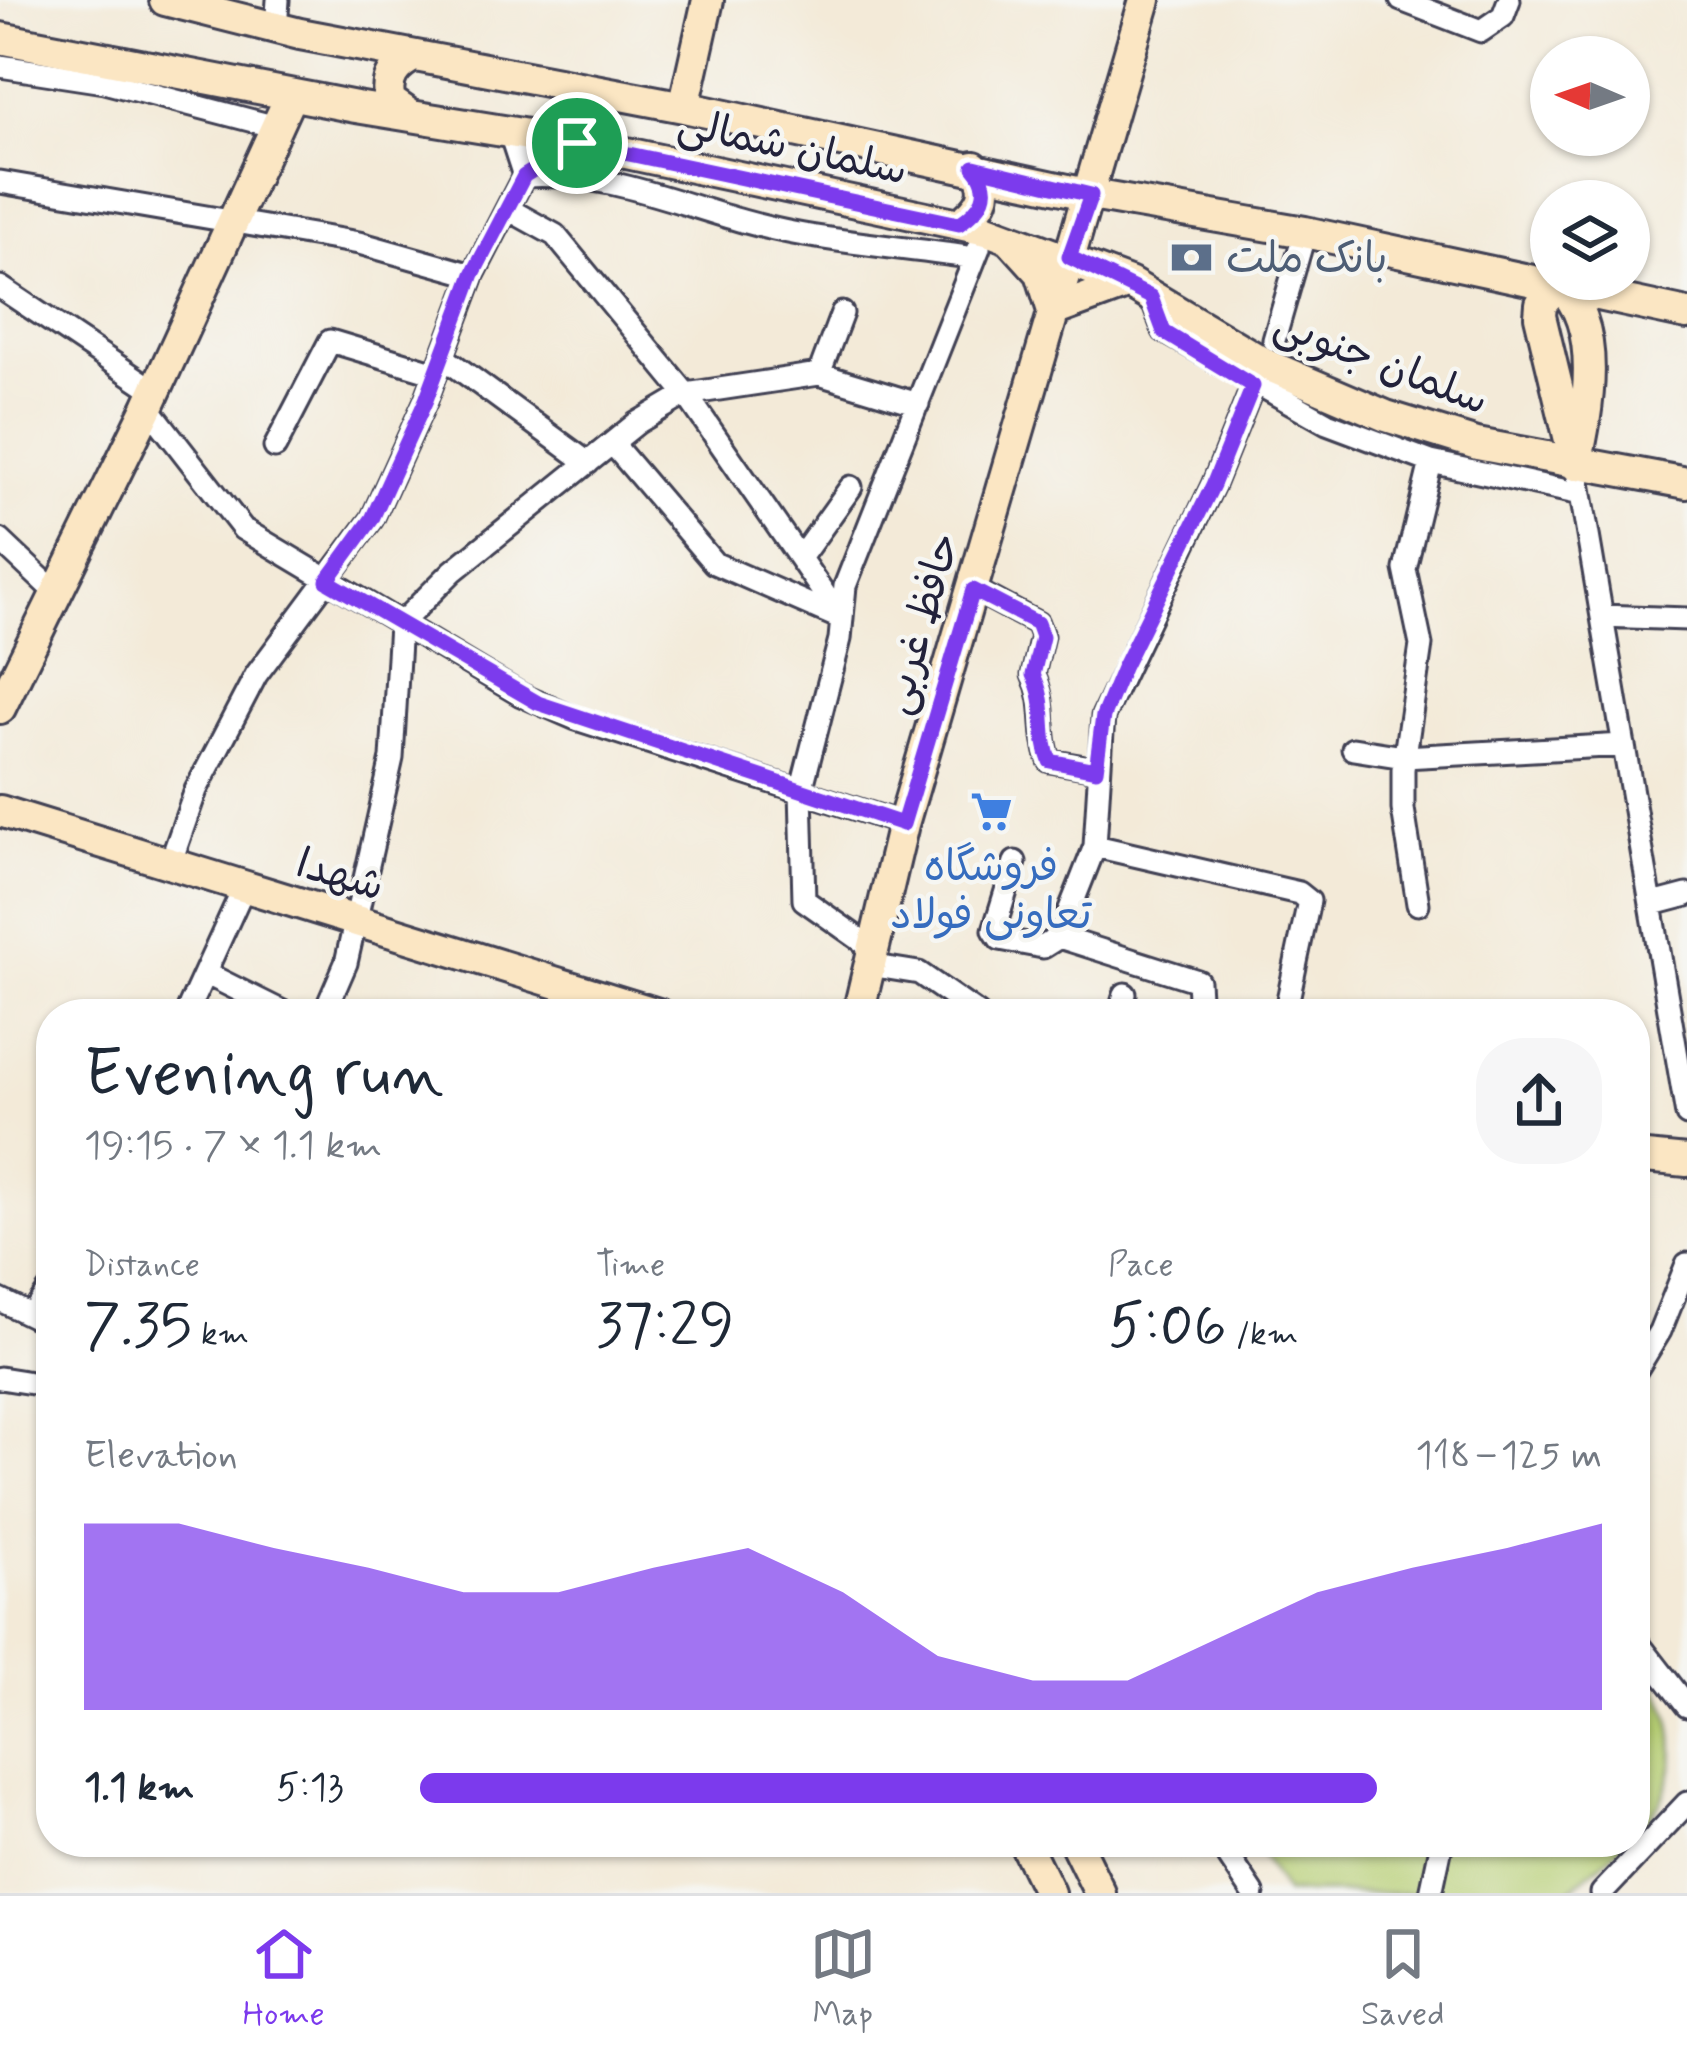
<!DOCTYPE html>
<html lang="en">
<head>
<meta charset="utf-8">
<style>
  :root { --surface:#fff; --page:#f6f6f7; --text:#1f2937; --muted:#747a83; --line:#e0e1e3; --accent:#7c3aed }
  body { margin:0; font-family:Mynerve,"Playpen Sans Arabic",sans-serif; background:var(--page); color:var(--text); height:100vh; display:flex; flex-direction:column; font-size:45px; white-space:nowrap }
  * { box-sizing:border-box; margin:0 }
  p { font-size:39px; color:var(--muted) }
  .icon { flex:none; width:66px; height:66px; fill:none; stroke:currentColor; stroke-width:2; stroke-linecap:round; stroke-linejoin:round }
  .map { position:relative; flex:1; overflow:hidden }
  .drawer { position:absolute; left:36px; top:999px; width:1614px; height:858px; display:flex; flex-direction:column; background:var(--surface); border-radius:48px; box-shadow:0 3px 9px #0004 }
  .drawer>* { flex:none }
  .needle { width:78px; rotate:272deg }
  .controls { position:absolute; left:1530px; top:36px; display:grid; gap:24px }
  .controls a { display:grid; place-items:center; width:120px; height:120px; border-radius:50%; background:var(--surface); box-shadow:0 3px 9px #0004; font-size:60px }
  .pin { position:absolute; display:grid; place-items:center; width:102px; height:102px; color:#fff; margin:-51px; border:6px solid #fff; border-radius:50%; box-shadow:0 3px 12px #0007 }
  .round { display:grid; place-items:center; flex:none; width:126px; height:126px; border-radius:48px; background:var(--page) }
  .summary { display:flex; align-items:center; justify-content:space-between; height:204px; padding:0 48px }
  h1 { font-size:66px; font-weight:600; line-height:90px }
  .metrics { display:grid; grid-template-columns:repeat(3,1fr); gap:18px; height:204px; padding:12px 48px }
  .metrics div { display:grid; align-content:center }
  .metrics b { font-size:60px; font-weight:600 }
  .metrics small { font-size:33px; font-weight:400 }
  .metrics p { font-size:33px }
  .chart { height:336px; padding:24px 48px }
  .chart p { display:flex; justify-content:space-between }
  .chart svg { width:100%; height:216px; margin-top:12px; fill:var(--accent); opacity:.7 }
  ul { padding:0 48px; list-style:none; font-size:39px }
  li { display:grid; grid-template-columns:192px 144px 1fr; align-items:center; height:90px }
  li i { height:30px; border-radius:15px; background:var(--accent) }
  .tabs { display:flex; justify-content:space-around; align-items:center; height:168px; border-top:3px solid var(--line); background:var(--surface); font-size:33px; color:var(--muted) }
  .tabs a { display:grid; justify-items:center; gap:6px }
  .tabs .current { color:var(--accent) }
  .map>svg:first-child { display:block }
</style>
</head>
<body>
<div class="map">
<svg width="1687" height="1893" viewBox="0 0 1687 1893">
  <rect width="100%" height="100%" fill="#f6f6f2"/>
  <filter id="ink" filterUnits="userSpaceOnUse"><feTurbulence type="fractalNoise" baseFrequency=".00833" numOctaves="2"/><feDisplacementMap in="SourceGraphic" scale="24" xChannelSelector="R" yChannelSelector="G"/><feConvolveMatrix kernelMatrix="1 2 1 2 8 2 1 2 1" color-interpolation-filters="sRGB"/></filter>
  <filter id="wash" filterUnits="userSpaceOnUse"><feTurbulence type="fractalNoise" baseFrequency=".004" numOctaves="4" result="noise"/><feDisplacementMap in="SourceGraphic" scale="48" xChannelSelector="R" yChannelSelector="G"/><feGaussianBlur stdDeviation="2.7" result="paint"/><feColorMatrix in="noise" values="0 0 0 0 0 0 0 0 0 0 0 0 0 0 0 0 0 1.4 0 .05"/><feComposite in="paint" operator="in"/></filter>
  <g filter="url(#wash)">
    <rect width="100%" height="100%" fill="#f3ead8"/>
    <path fill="#b6ce73" stroke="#6c7857" stroke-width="3" d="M1635,1657c51,57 52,127 0,178z
      M1254,1842h372l-60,51h-281z"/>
  </g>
  <g filter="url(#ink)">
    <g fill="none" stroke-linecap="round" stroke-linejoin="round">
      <defs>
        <path id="street" d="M1401,0l80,31 22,-15 6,-16
          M276,29l2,-29
          M0,66l104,16 176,46
          M509,130l15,46 53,-33
          M0,182l359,61 114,32
          M508,209l47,26 131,159 155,224
          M0,287l155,104
          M1151,297l13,34 163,92 104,39 150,32
          M1274,340l31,-108
          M443,357l145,106
          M819,374l23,-61
          M148,407l95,122 278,166 55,24 327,105
          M612,443l102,120 126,55
          M275,447l55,-106 106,32
          M1576,465l111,650
          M0,540l56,53
          M800,558l51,-71
          M973,589l64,34 5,13 -9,39c15,29 5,58 17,86l46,8
          M1602,616l85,3
          M1353,749l51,8 220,-12
          M1095,846l204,47 10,8 -24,113
          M1015,862l-21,68 6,9 43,8 16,-10 139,44 1,16
          M170,864l26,-74 60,-115 116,-156 54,-119 47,-125 51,-99c97,-6 176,40 269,57 60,11 122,16 182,25
          M1418,904l-15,-95v-40l18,-124 -16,-76 26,-107
          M1653,904l34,-9
          M1059,937l36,-91 8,-130 110,-231 40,-99
          M872,948l-68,-48 -3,-109 39,-152 5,-53 134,-338
          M869,965l50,8 59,41
          M207,974l80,40
          M186,1014l58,-127
          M324,1014l22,-51 46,-205 8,-134 53,-53 184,-148 49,-29 133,-20 99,30
          M1119,1014l6,-20
          M0,1300l51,25
          M32,1315l19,-28
          M1635,1372l25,-41 27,-67
          M0,1378l51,8
          M1635,1639l52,67
          M1219,1842l34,51
          M1431,1893l11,-51
          M1602,1893l85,-90"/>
        <path id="secondary" d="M165,0l135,34 384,73 407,88 214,37 382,82
          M0,38l356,69 233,38 398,85 142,53 136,81 121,52 91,28 210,39
          M684,107l24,-107
          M410,115l-20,-14c-6,-22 5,-36 24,-45
          M960,224c21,-16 34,-33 14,-57
          M1011,240l30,33 12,38 76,-28
          M1559,285c46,40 28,128 17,180l-36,-149 1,-12z
          M0,708l148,-301 143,-312
          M0,811l658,203
          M858,1014l45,-190 242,-824
          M1635,1156l52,5
          M1024,1842l25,51
          M1075,1842l25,51"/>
      </defs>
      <use href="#street" stroke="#414053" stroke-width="27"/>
      <use href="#secondary" stroke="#414053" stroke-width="36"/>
      <use href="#street" stroke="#fff" stroke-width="21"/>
      <use href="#secondary" stroke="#fbe6c3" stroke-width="30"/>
    </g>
  </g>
  <g fill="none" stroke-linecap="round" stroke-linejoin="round" filter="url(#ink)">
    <defs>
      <path id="route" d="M577,143l382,81c22,-15 36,-33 15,-57l117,28 -22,62 82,40 13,35 89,54 -40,99 -90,183 -20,48 -7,54 -46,-9c-12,-28 -1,-57 -17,-86l9,-38 -5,-14 -64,-33 -70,234 -365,-121 -211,-122 45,-62 54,-119 47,-126 51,-98z"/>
    </defs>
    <use href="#route" stroke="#fff" stroke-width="24"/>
    <use href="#route" stroke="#7c3aed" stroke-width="15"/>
  </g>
  <defs>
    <symbol id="bank-bare" viewBox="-9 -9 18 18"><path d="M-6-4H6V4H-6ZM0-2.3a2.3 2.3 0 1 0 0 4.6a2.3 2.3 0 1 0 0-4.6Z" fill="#5c6f8a" stroke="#f6f6f2" stroke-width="2.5" paint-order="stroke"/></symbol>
    <symbol id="supermarket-bare" viewBox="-9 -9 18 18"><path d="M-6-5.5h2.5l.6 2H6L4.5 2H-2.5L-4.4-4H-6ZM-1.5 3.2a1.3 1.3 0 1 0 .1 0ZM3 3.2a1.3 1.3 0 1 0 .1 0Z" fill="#3f7fe0" stroke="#f6f6f2" stroke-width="2.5" paint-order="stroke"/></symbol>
  </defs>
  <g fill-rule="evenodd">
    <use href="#bank-bare" x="1162" y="228" width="59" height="59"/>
    <use href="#supermarket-bare" x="962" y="782" width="59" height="59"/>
  </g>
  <g text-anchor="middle" stroke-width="9" stroke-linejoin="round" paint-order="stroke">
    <g font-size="42" fill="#22223b" stroke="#f6f6f2">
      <text transform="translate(793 145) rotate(12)" y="15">سلمان شمالی</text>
      <text transform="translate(1382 360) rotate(21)" y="15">سلمان جنوبی</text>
      <text transform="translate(919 623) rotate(-74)" y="15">حافظ غربی</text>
      <text transform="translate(341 873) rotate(17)" y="15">شهدا</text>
    </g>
    <g font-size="42" fill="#4e5e75" stroke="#f6f6f2" text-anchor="start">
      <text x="1226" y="272">بانک ملت</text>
    </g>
    <g font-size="42" fill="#366cbe" stroke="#f6f6f2">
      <text x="991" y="880">فروشگاه<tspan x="991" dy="48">تعاونی فولاد</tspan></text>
    </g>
  </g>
</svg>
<div class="controls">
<a><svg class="needle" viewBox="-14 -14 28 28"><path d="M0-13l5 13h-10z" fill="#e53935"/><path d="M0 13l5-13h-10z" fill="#747a83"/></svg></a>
<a><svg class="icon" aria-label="layers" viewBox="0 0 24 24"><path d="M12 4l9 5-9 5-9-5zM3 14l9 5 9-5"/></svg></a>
</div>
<div class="pin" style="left:577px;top:143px;background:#1e9e55"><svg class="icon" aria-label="arrive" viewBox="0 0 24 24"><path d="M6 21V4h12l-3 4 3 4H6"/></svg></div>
<section class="drawer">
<div class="summary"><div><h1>Evening run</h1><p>19:15 · 7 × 1.1 km</p></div><a class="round"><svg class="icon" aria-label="share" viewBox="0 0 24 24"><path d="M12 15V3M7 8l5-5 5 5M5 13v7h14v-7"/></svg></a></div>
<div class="metrics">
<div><p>Distance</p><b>7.35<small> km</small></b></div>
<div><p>Time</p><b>37:29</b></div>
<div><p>Pace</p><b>5:06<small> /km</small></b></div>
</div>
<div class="chart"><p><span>Elevation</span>118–125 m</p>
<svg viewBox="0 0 160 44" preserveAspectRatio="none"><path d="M0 44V6L10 6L20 11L30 15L40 20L50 20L60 15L70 11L80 20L90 33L100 38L110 38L120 29L130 20L140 15L150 11L160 6V44z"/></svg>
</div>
<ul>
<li><b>1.1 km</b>5:13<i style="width:81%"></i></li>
</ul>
</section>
</div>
<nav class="tabs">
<a class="current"><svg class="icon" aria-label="home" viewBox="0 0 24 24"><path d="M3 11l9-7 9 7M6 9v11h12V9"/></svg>Home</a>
<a><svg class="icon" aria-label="map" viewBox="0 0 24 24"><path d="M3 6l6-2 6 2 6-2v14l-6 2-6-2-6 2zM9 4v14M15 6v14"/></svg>Map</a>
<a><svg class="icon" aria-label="saved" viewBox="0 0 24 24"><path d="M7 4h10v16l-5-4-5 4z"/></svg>Saved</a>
</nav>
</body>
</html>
